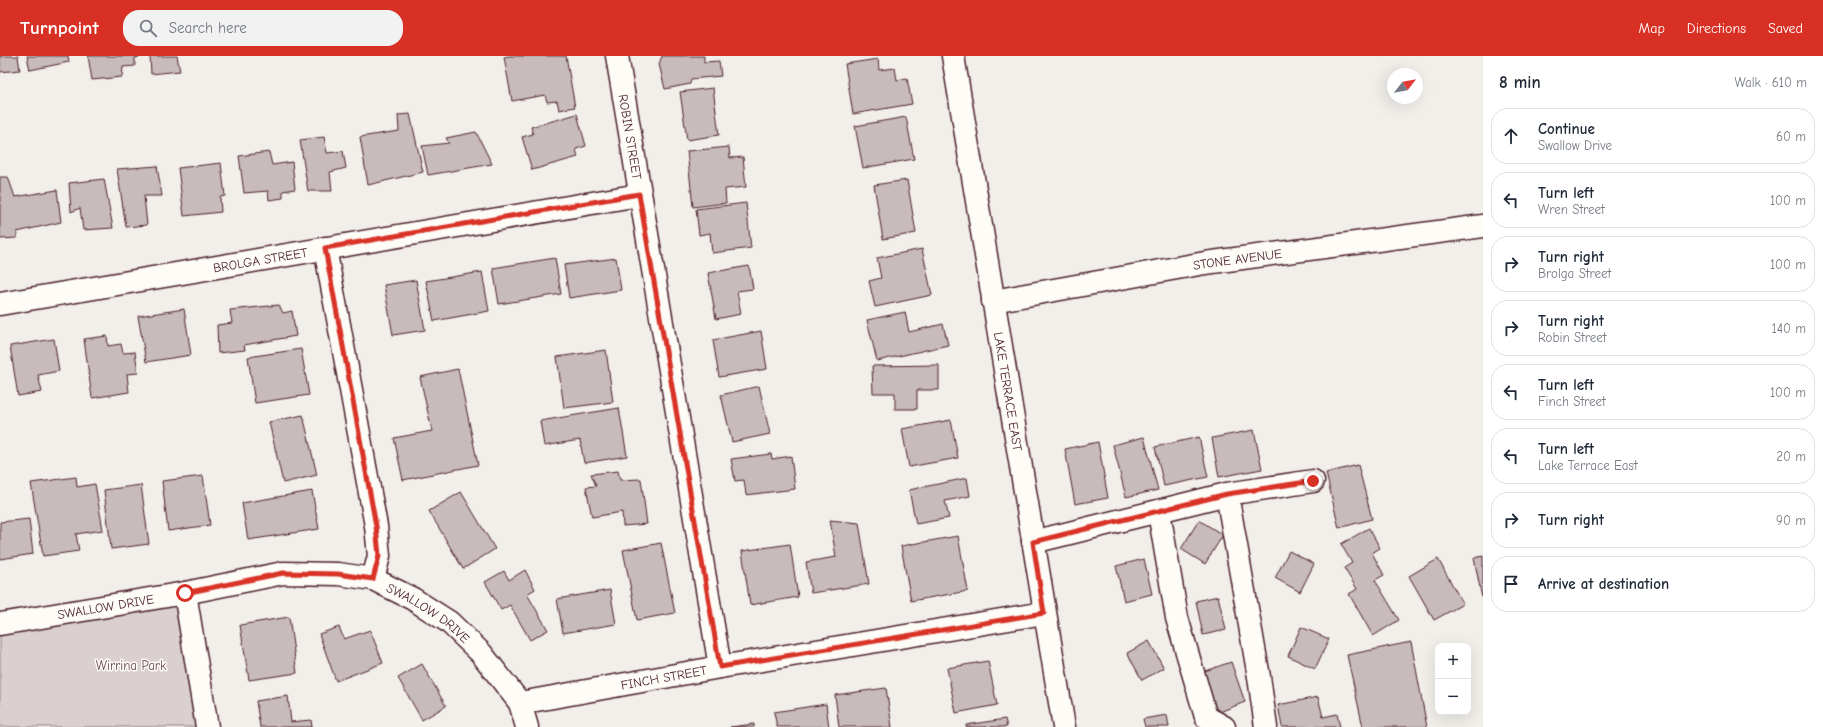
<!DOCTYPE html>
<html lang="en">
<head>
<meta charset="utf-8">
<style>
	:root { --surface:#fff; --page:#f2f2f3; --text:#1f2937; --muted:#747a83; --line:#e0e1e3; --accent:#d93025 }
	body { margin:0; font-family:"Comic Neue",sans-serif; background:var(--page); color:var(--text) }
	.controls { position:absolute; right:12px; bottom:12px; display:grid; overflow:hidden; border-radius:8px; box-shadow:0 4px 16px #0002 }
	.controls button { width:36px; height:36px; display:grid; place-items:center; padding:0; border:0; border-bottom:1px solid var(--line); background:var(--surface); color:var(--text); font:20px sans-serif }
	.compass { position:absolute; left:1387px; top:12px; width:36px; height:36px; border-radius:50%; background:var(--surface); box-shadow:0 4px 16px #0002; rotate:59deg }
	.stop { position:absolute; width:12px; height:12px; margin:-9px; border:3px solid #d93025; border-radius:50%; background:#fff }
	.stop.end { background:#d93025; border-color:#fff; box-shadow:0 1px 4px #0008 }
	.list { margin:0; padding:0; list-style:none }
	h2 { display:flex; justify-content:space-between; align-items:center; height:52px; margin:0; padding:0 16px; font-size:17px }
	h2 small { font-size:13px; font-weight:400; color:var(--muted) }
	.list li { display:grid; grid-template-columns:26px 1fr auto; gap:12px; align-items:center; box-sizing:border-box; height:56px; margin:0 8px 8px; padding:0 8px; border:1px solid var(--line); border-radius:16px }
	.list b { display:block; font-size:15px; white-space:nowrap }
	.list p { margin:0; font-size:13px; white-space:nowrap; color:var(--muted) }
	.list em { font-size:13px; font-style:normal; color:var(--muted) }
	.icon { flex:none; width:22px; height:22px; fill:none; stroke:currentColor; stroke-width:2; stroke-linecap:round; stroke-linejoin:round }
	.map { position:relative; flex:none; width:1483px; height:671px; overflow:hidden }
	header { display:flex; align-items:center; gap:24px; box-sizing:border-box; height:56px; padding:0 20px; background:var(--accent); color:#fff }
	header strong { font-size:19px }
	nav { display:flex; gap:22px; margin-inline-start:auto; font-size:14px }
	.search { width:280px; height:36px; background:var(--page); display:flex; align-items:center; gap:10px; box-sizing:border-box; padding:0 14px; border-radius:16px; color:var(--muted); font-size:15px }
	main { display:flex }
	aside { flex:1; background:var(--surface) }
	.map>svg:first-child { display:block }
</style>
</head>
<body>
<header>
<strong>Turnpoint</strong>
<div class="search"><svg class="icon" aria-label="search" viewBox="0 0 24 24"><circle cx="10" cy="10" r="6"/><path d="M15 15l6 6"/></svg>Search here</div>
<nav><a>Map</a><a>Directions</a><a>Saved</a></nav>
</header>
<main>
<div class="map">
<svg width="1483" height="671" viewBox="0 0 1483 671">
	<rect width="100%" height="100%" fill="#f2efeb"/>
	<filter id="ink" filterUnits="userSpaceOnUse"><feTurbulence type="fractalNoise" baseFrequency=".025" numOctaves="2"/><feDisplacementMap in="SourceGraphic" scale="8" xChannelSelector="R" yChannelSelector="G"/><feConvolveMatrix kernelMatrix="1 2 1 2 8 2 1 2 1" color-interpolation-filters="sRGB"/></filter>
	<g filter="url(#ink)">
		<path fill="#d9d0cf" stroke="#92787d" d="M185 537 207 671H0V568Z"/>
		<path fill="#c8bbbb" stroke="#4a1f2b" d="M0 0H18L20 14 0 16Z
			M27 0H68L69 6 30 14Z
			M88 0H143L135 2V10L123 11 122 21 92 24Z
			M150 0H177L180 15 151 18Z
			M509 0H566L575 51 559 54 557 45 547 46 545 39 512 45 504 1Z
			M662 0H704V6L719 5 721 20 691 23 690 28 665 33 659 8Z
			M878 3 879 14 895 12 897 24 907 22 912 48 853 58 845 8Z
			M713 32 719 79 687 84 680 36Z
			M410 58 423 116 368 129 360 81 399 75 398 59Z
			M577 58 586 90 576 93 578 101 532 114 522 81 533 78 531 71Z
			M906 61 914 103 863 112 855 70Z
			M476 76 492 108 428 119 422 90 449 87 446 82Z
			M324 81 327 97 343 95 346 112 330 116 332 135H308L300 84Z
			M729 91 730 102 743 101 746 131 725 133 726 147 693 151 687 95Z
			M269 96 272 109 292 106 295 133 283 135V142L269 144 268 135 244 137 239 100Z
			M221 107 225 140 220 141 221 156 184 160 178 112Z
			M157 110 162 140H144L147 169 126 171 117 113Z
			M0 121H8L15 141 57 134 61 166 17 176V182L0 183Z
			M104 123 113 172 83 174 80 152 71 156 69 127Z
			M907 124 916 177 883 183 874 129Z
			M746 147 751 192 712 197 710 177 699 179 696 153Z
			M922 193 932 239 875 251 869 225 881 222 877 202Z
			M555 202 561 238 499 248 493 212Z
			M616 202 621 234 569 242 564 209Z
			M749 210 753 233 737 235 741 258 716 263 708 217Z
			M482 216 489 255 434 265 426 225Z
			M416 224 425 274 393 279 384 229Z
			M279 249 283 257 292 255 296 280 244 289 245 294 218 297 217 269 232 267 230 254Z
			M184 253 191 299 146 306 138 260Z
			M905 256 909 276 943 268 948 289 877 305 867 264Z
			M761 275 767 313 719 321 713 284Z
			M107 280 108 290 121 288 123 297 135 296 138 317 127 318 129 336 92 342 84 283Z
			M54 283 59 315 38 319 42 336 18 340 10 290Z
			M301 293 309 339 255 347 248 301Z
			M606 294 613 346 564 352 557 301Z
			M939 309V334H917V353H895V337H873L872 310Z
			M458 313 478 409 403 424 394 382 432 375 420 321Z
			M759 330 770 378 732 386 721 339Z
			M619 352 627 400 584 407 580 384 544 390 540 365Z
			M303 359 317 419 283 427 269 366Z
			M951 364 958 402 909 411 902 373Z
			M1254 374 1262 413 1219 421 1212 382Z
			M1144 381 1158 434 1126 441 1113 389Z
			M1199 381 1208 421 1164 430 1155 391Z
			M1098 386 1108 442 1075 448 1065 393Z
			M771 398 772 403 791 400 795 433 746 439 744 424 735 425 731 403Z
			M1358 409 1372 463 1339 472 1326 417Z
			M618 415 620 424 641 423 647 468 623 470 622 456 592 461 586 431 596 430 591 418Z
			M203 420 210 469 168 475 162 425Z
			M76 421 77 431 95 428 103 474 76 478 79 495 43 500 31 427Z
			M967 422 970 440 945 445 949 462 916 468 909 434Z
			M141 429 149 488 111 493 104 434Z
			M312 435 319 473 248 484 242 447Z
			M461 436 495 493 463 513 429 455Z
			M29 463 33 498 0 503V466Z
			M830 464 859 467 869 528 811 537 806 506 836 501Z
			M1199 464 1223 479 1205 508 1181 493Z
			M1369 472 1380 492 1372 497 1384 519 1375 524 1399 564 1373 580 1349 538 1357 533 1344 512 1352 507 1341 488Z
			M958 480 968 535 911 545 901 490Z
			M661 487 675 557 637 564 623 494Z
			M790 488 798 541 750 549 742 495Z
			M1289 495 1314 508 1300 536 1275 522Z
			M1483 500V547L1474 502Z
			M1144 503 1152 538 1124 545 1116 510Z
			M1438 503 1463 548 1434 564 1409 520Z
			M525 514 535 533 527 538 548 574 530 584 510 549 501 554 485 526 504 515 509 524Z
			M610 534 616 568 563 577 557 543Z
			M1218 540 1226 574 1203 579 1196 545Z
			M289 561 297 617 249 624 240 569Z
			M339 571 344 583 370 574 383 607 336 625 319 578Z
			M1301 571 1329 583 1315 613 1288 600Z
			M1149 585 1164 612 1142 624 1127 597Z
			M1411 586 1427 671H1363L1347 599Z
			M988 605 997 649 956 657 947 612Z
			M1231 606 1245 646 1217 657 1202 616Z
			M422 608 446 650 422 664 398 622Z
			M886 632 892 671H839L835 639Z
			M288 640 291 666 311 664 312 671H260L256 645Z
			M1318 641 1323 661 1337 658 1340 671H1282L1278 649Z
			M826 648 829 671H777L774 656Z
			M1167 659 1169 671H1145L1143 663Z
			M1005 663 1007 671H966V669Z
			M754 668V671H730Z"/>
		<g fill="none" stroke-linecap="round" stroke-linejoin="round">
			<defs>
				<g id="minor">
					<path id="s1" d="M617 0 720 611"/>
					<path id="s2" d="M953 0 1064 671"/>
					<path d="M325 192 376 470 379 500 373 523"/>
					<path id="s3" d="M993 245 1205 207 1483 170"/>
					<path id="s4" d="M0 248 639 139"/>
					<path d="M1159 456 1177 562 1206 661 1224 671"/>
					<path d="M1033 486 1227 438"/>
					<path d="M185 537 207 671"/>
					<path id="s5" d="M0 568 185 537 283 517 338 518 373 523 413 543 449 566 481 597 520 647 527 671"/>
					<path id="s6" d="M520 647 720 611 1044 557"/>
					<path d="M1266 671 1259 621 1227 438 1313 425"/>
				</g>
			</defs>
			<use href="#minor" stroke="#4a1f2b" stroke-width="25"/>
			<use href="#minor" stroke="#fdfcf7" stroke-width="22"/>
		</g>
	</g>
	<g fill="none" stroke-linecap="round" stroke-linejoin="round" filter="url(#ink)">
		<path stroke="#d93025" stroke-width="5" d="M185 537 283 517 338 518 373 523 379 500 376 470 325 192 639 138 720 611 1044 557 1033 486 1227 438 1313 425"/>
	</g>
	<g text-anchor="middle" stroke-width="3" stroke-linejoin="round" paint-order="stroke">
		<g font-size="13" fill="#4a1f2b" stroke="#fdfcf7">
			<text dy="5" stroke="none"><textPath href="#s1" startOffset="82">ROBIN STREET</textPath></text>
			<text dy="5" stroke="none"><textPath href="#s4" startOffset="264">BROLGA STREET</textPath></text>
			<text dy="5" stroke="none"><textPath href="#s3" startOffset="248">STONE AVENUE</textPath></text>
			<text dy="5" stroke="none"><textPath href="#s2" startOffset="340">LAKE TERRACE EAST</textPath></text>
			<text dy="5" stroke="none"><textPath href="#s5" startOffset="107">SWALLOW DRIVE</textPath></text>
			<text dy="5" stroke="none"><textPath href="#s5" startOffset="443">SWALLOW DRIVE</textPath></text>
			<text dy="5" stroke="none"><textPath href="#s6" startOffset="146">FINCH STREET</textPath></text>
		</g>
		<g font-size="13" fill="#6e4b54" stroke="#fdfcf7">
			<text x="131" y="614">Wirrina Park</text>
		</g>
	</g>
</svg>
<div class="controls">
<button>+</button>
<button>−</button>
</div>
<svg class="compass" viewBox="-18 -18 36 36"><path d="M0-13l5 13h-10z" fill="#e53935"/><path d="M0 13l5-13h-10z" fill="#747a83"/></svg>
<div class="stop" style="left:185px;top:537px"></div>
<div class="stop end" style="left:1313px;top:425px"></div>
</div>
<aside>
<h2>8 min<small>Walk · 610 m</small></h2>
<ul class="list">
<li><svg class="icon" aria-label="ahead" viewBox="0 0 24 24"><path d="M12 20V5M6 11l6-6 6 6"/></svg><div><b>Continue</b><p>Swallow Drive</p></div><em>60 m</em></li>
<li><svg class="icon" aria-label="left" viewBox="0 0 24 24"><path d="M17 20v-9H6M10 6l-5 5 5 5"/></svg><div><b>Turn left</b><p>Wren Street</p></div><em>100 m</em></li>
<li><svg class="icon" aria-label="right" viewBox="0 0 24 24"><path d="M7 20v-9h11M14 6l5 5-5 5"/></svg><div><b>Turn right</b><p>Brolga Street</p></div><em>100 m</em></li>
<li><svg class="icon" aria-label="right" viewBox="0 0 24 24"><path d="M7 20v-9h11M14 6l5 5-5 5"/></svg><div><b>Turn right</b><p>Robin Street</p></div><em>140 m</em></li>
<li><svg class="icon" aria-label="left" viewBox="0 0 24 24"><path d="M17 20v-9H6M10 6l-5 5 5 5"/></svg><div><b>Turn left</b><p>Finch Street</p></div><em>100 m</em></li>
<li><svg class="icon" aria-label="left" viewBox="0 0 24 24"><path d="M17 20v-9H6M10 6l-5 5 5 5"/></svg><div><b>Turn left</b><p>Lake Terrace East</p></div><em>20 m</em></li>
<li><svg class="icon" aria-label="right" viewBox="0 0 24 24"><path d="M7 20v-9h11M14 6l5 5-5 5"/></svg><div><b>Turn right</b></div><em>90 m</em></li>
<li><svg class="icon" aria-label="arrive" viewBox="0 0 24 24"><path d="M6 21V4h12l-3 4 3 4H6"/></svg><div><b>Arrive at destination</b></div></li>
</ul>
</aside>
</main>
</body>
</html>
